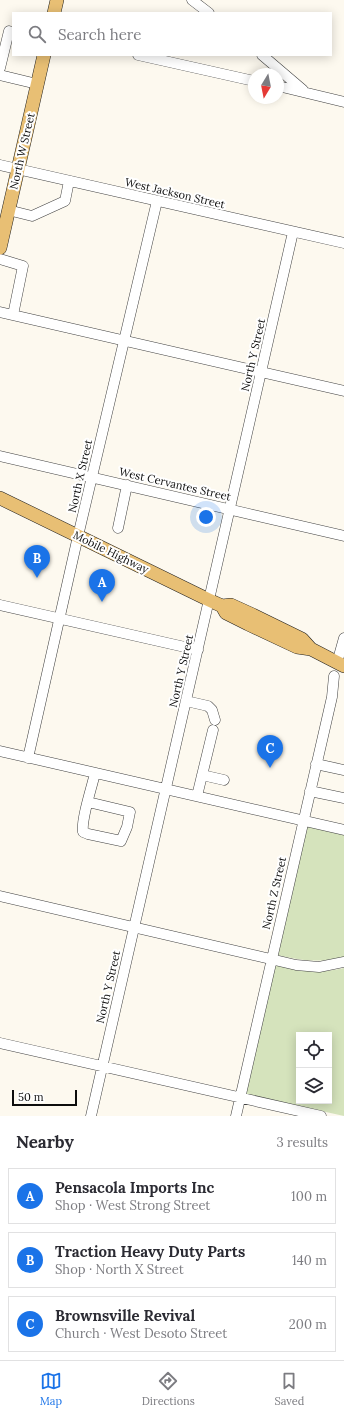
<!DOCTYPE html>
<html lang="en">
<head>
<meta charset="utf-8">
<style>
	:root { --surface:#fff; --page:#f2f2f3; --text:#2b2b33; --muted:#7c7c81; --line:#e1e1e2; --accent:#1a73e8 }
	body { margin:0; font-family:Lora,serif; background:var(--page); color:var(--text) }
	.controls { position:absolute; right:12px; bottom:12px; display:grid; overflow:hidden; border-radius:0px; box-shadow:0 2px 10px #0003 }
	.controls button { width:36px; height:36px; display:grid; place-items:center; padding:0; border:0; border-bottom:1px solid var(--line); background:var(--surface); color:var(--text); font:20px sans-serif }
	.compass { position:absolute; left:248px; top:68px; width:36px; height:36px; border-radius:50%; background:var(--surface); box-shadow:0 2px 10px #0003; rotate:190deg }
	.scale { position:absolute; left:12px; bottom:10px; width:65px; box-sizing:border-box; padding-left:4px; border:2px solid #0d0d0d; border-top:0; font-size:11px; line-height:14px; white-space:nowrap; color:#0d0d0d; -webkit-text-stroke:3px #fff; paint-order:stroke }
	.you { position:absolute; left:206px; top:517px; width:14px; height:14px; margin:-10px; border:3px solid #fff; border-radius:50%; background:#1a73e8; box-shadow:0 0 0 6px #1a73e833 }
	.badge { display:grid; place-items:center; width:26px; height:26px; border-radius:50%; background:var(--accent); color:#fff; font-size:13px; font-weight:700 }
	.pin { position:absolute; translate:-50% -33px; filter:drop-shadow(0 1px 2px #0008) }
	.pin::after { content:''; position:absolute; top:21px; width:14px; height:12px; background:inherit; clip-path:polygon(0 0,100% 0,50% 100%) }
	.list { margin:0; padding:0; list-style:none }
	h2 { display:flex; justify-content:space-between; align-items:center; height:52px; margin:0; padding:0 16px; font-size:17px }
	h2 small { font-size:13px; font-weight:400; color:var(--muted) }
	.list li { display:grid; grid-template-columns:26px 1fr auto; gap:12px; align-items:center; box-sizing:border-box; height:56px; margin:0 8px 8px; padding:0 8px; border:1px solid var(--line); border-radius:0px }
	.list b { display:block; font-size:15px; white-space:nowrap }
	.list p { margin:0; font-size:13px; white-space:nowrap; color:var(--muted) }
	.list em { font-size:13px; font-style:normal; color:var(--muted) }
	.icon { flex:none; width:22px; height:22px; fill:none; stroke:currentColor; stroke-width:2; stroke-linecap:round; stroke-linejoin:round }
	.map { position:relative; flex:none; width:344px; height:1116px; overflow:hidden }
	.search { position:absolute; background:var(--surface); box-shadow:0 2px 10px #0003; left:12px; right:12px; top:12px; height:44px; display:flex; align-items:center; gap:10px; box-sizing:border-box; padding:0 14px; border-radius:0px; color:var(--muted); font-size:15px }
	.sheet { height:244px; background:var(--surface) }
	nav { display:flex; justify-content:space-around; align-items:center; box-sizing:border-box; height:56px; border-top:1px solid var(--line); background:var(--surface); font-size:11px; color:var(--muted) }
	nav a { display:grid; justify-items:center; gap:2px }
	nav .on { color:var(--accent) }
	.map>svg:first-child { display:block }
</style>
</head>
<body>
<div class="map">
<svg width="344" height="1116" viewBox="0 0 344 1116">
	<rect width="100%" height="100%" fill="#fdf9ef"/>
	<path fill="#d5e3bc" fill-rule="evenodd" d="M306 826 344 835V957C318 963 303 961 277 955Z
		M275 965C302 971 317 974 344 968V1116L245 1094ZM299 1035H329V1101H299Z"/>
	<g fill="none" stroke-linecap="round" stroke-linejoin="round">
		<defs>
			<path id="minor" d="M192 0 209 13
				M138 55 254 81
				M262 55 303 90
				M0 68 9 31
				M0 75 37 84
				M278 86 344 102
				M0 165 344 243
				M8 210 32 216 65 201 69 181
				M0 259 23 266 13 315
				M0 312 344 391
				M0 456 344 536
				M118 528 127 485
				M0 605 198 650
				M337 663 344 638
				M186 701 208 706 212 710 215 720
				M0 751 344 830
				M28 758 78 536 157 201
				M316 764 344 770
				M202 775 224 780
				M310 791 344 798
				M197 796 213 730
				M88 802 130 812 127 827 121 841 88 834 83 832C81 819 92 787 95 773
				M0 896 296 965 319 967 344 962
				M0 1043 321 1116
				M91 1116 293 232
				M236 1116 332 697 334 676"/>
			<path id="major" d="M54 13 57 0
				M0 248 44 55
				M0 498 209 600 222 606 231 605 253 615 302 639 311 649
				M222 606 226 613 248 624 297 647 311 649 344 666"/>
		</defs>
		<use href="#minor" stroke="#404040" stroke-width="11"/>
		<use href="#major" stroke="#1e1e1e" stroke-width="14"/>
		<use href="#minor" stroke="#fff" stroke-width="10"/>
		<use href="#major" stroke="#e8bf74" stroke-width="13"/>
	</g>
	<g text-anchor="middle" stroke-width="4" stroke-linejoin="round" paint-order="stroke">
		<g font-size="11" fill="#0d0d0d" stroke="#fff">
			<text transform="translate(22 151) rotate(-77)" y="4">North W Street</text>
			<text transform="translate(175 193) rotate(13)" y="4">West Jackson Street</text>
			<text transform="translate(253 355) rotate(-77)" y="4">North Y Street</text>
			<text transform="translate(80 476) rotate(-77)" y="4">North X Street</text>
			<text transform="translate(175 484) rotate(13)" y="4">West Cervantes Street</text>
			<text transform="translate(111 552) rotate(26)" y="4">Mobile Highway</text>
			<text transform="translate(181 671) rotate(-77)" y="4">North Y Street</text>
			<text transform="translate(274 893) rotate(-77)" y="4">North Z Street</text>
			<text transform="translate(108 987) rotate(-77)" y="4">North Y Street</text>
		</g>
	</g>
</svg>
<div class="controls">
<button><svg class="icon" aria-label="locate" viewBox="0 0 24 24"><circle cx="12" cy="12" r="6"/><path d="M12 2v4M12 18v4M2 12h4M18 12h4"/></svg></button>
<button><svg class="icon" aria-label="layers" viewBox="0 0 24 24"><path d="M12 4l9 5-9 5-9-5zM3 14l9 5 9-5"/></svg></button>
</div>
<svg class="compass" viewBox="-18 -18 36 36"><path d="M0-13l5 13h-10z" fill="#e53935"/><path d="M0 13l5-13h-10z" fill="#7c7c81"/></svg>
<div class="scale">50 m</div>
<div class="you"></div>
<div class="pin badge" style="left:102px;top:602px">A</div>
<div class="pin badge" style="left:37px;top:578px">B</div>
<div class="pin badge" style="left:270px;top:768px">C</div>
<div class="search"><svg class="icon" aria-label="search" viewBox="0 0 24 24"><circle cx="10" cy="10" r="6"/><path d="M15 15l6 6"/></svg>Search here</div>
</div>
<section class="sheet">
<h2>Nearby<small>3 results</small></h2>
<ul class="list">
<li><span class="badge">A</span><div><b>Pensacola Imports Inc</b><p>Shop · West Strong Street</p></div><em>100 m</em></li>
<li><span class="badge">B</span><div><b>Traction Heavy Duty Parts</b><p>Shop · North X Street</p></div><em>140 m</em></li>
<li><span class="badge">C</span><div><b>Brownsville Revival</b><p>Church · West Desoto Street</p></div><em>200 m</em></li>
</ul>
</section>
<nav>
<a class="on"><svg class="icon" aria-label="map" viewBox="0 0 24 24"><path d="M3 6l6-2 6 2 6-2v14l-6 2-6-2-6 2zM9 4v14M15 6v14"/></svg>Map</a>
<a><svg class="icon" aria-label="directions" viewBox="0 0 24 24"><path d="M12 3l9 9-9 9-9-9zM9 14v-3h6M13 9l2 2-2 2"/></svg>Directions</a>
<a><svg class="icon" aria-label="saved" viewBox="0 0 24 24"><path d="M7 4h10v16l-5-4-5 4z"/></svg>Saved</a>
</nav>
</body>
</html>
